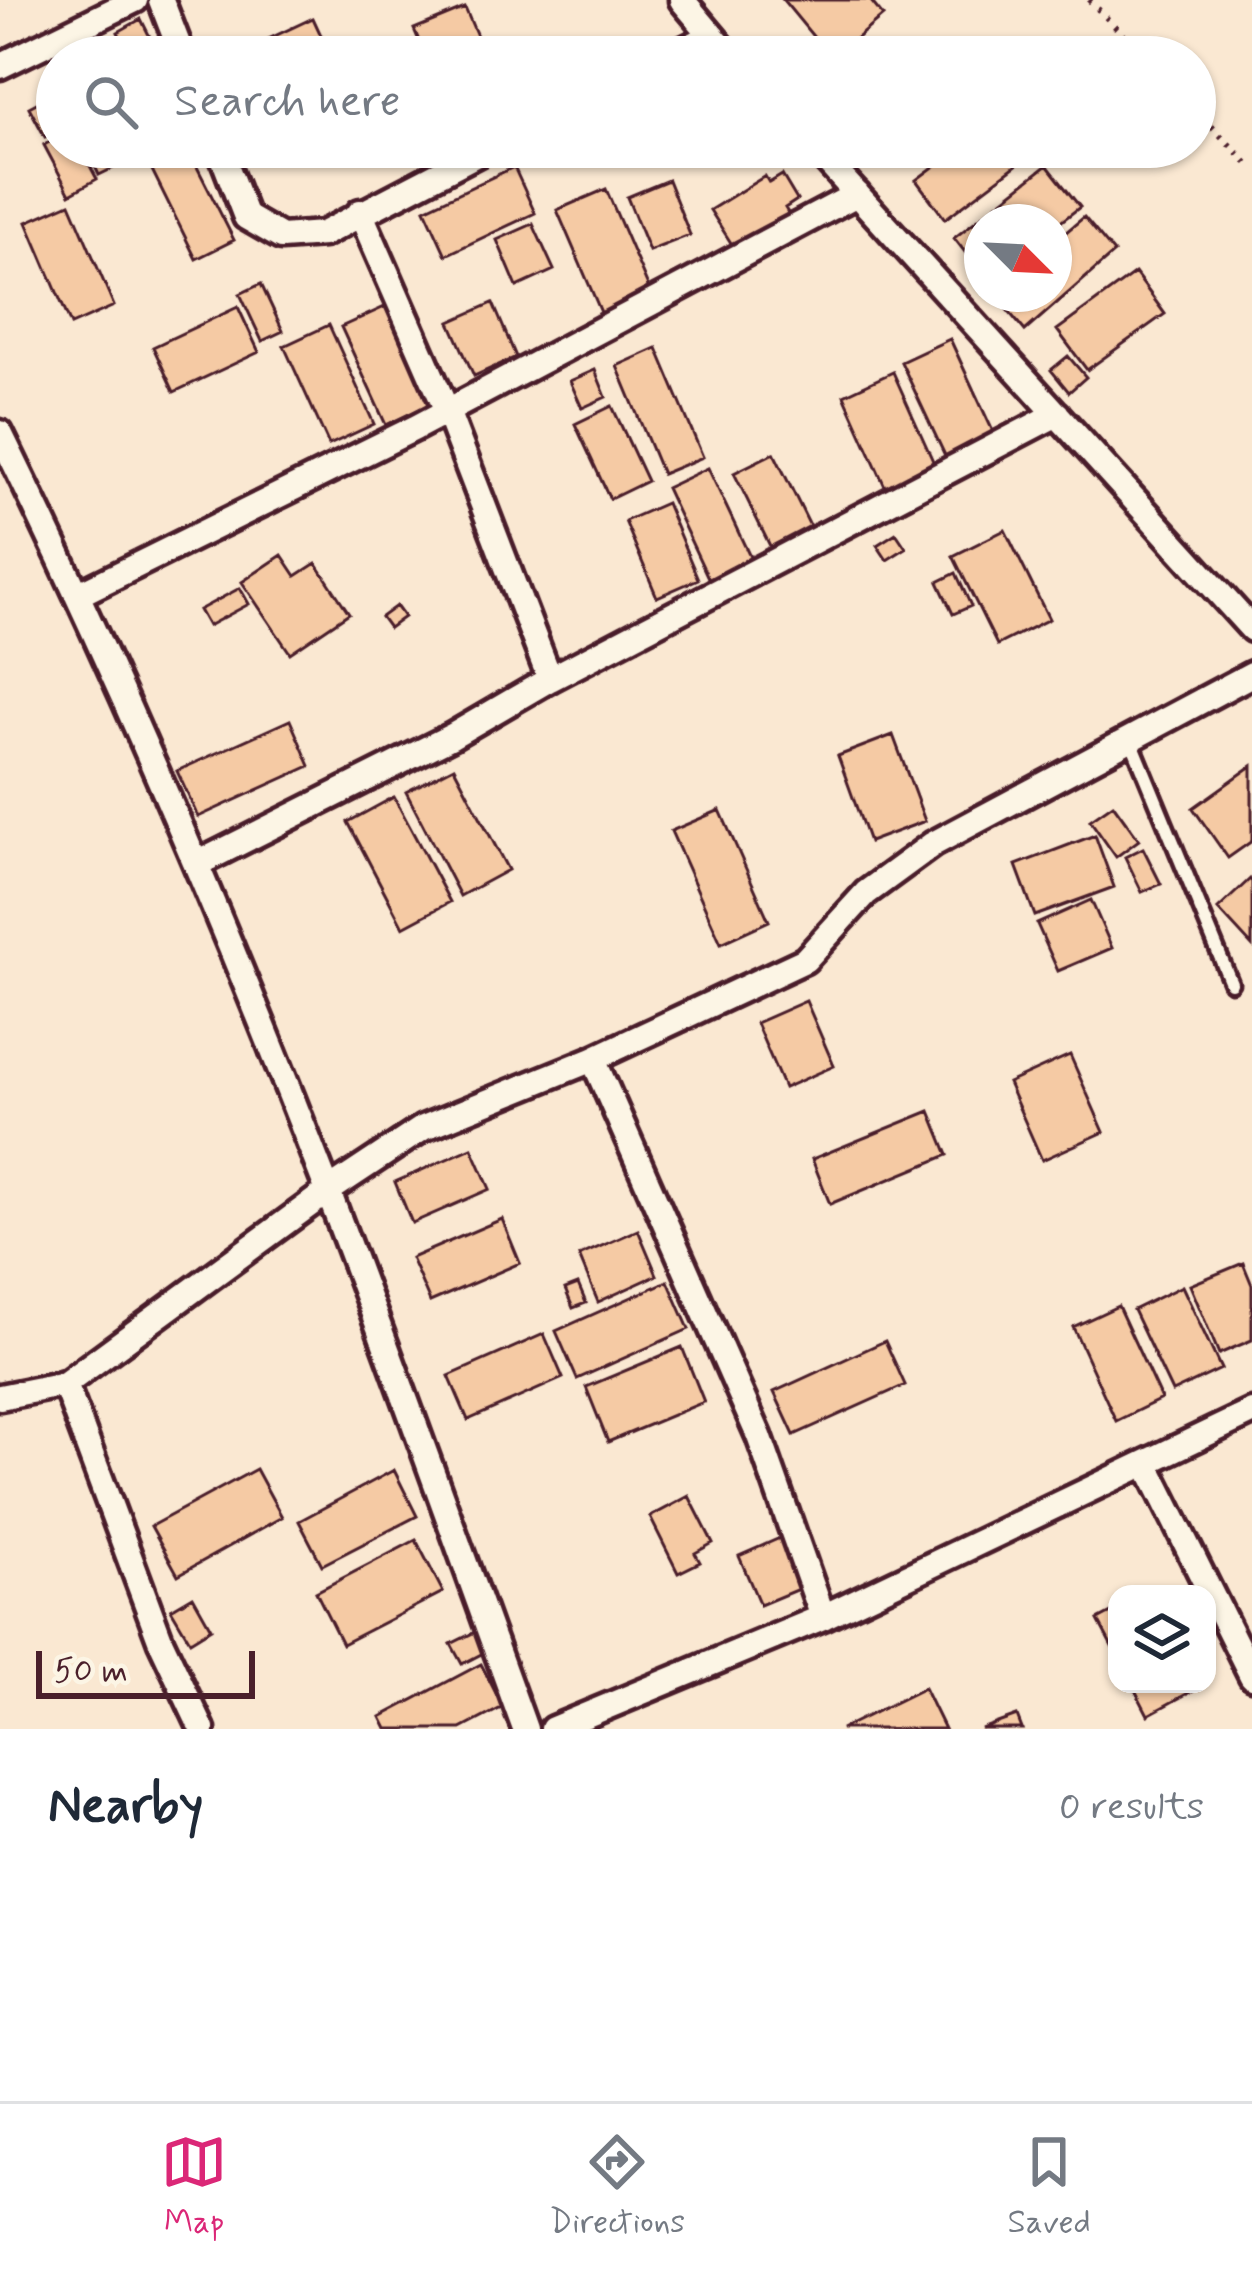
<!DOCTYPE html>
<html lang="en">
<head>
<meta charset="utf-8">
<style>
	:root { --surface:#fff; --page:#f6f6f7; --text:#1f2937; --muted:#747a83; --line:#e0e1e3; --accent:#db2777 }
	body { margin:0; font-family:Mynerve,sans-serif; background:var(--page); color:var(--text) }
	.controls { position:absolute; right:36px; bottom:36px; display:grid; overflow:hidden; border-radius:24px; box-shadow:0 3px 9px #0004 }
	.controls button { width:108px; height:108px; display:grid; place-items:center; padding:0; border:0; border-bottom:3px solid var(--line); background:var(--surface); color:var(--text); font:60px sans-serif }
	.compass { position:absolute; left:964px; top:204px; width:108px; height:108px; border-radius:50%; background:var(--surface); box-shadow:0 3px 9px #0004; rotate:114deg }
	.scale { position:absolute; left:36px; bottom:30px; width:219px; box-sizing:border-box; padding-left:12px; border:6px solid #4a1f2b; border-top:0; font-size:33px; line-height:42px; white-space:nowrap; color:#4a1f2b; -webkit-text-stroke:9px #fcf5e5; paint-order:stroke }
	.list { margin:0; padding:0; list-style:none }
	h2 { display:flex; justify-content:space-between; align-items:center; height:156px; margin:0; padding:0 48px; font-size:51px }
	h2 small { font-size:39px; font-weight:400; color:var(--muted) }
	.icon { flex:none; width:66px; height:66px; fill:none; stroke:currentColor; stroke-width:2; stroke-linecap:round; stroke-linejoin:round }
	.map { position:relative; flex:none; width:1252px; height:1729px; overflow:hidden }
	.search { position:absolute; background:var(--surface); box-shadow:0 3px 9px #0004; left:36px; right:36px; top:36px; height:132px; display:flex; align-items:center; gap:30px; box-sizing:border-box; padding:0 42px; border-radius:66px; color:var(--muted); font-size:45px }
	.sheet { height:372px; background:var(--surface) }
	nav { display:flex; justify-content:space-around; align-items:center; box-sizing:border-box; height:168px; border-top:3px solid var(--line); background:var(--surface); font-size:33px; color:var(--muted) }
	nav a { display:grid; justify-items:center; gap:6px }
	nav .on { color:var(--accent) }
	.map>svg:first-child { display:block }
</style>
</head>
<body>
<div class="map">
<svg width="1252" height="1729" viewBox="0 0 1252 1729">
	<rect width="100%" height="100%" fill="#fae8d2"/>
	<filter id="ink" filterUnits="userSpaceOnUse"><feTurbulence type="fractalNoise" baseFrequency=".00833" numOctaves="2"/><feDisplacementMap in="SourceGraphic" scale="24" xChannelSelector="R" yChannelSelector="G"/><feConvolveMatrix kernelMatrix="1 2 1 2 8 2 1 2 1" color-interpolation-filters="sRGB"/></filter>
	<g filter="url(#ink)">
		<path fill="#f5caa4" stroke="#4a1f2b" stroke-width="3" d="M783 0H870L883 16 834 57H830Z
			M465 8 486 57H426L414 29Z
			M313 18 331 57H230Z
			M141 19 150 37 127 50 118 32Z
			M46 98 57 118V130L45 137 29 107Z
			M57 138V147H80L97 179 70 194 44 145Z
			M86 147H151L152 149 99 175Z
			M177 147H187L234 240 196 259 148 162Z
			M960 147H1032L1035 151 945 219 916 180Z
			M1047 165 1080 207 1054 227V222H982V274L954 238Z
			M514 167 535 213 446 255 425 209Z
			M782 175 797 200 785 208 794 223 740 257 710 210 765 176 769 183Z
			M668 180 690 235 649 251 627 197Z
			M606 189 652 296 603 317 557 210Z
			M70 203 114 306 71 325 27 222Z
			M1084 217 1114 253 1025 331 994 294H1054V242Z
			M533 224 554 270 517 287 497 240Z
			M1135 273 1165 314 1087 370 1057 330Z
			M261 284 283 331 262 341 240 294Z
			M493 303 516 357 474 376 450 322Z
			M387 306 432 403 386 425 341 327Z
			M238 307 259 352 174 392 153 347Z
			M329 325 374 424 329 445 284 346Z
			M950 339 997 440 948 462 901 362Z
			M657 348 703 457 662 474 617 366Z
			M1068 356 1086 377 1069 392 1051 370Z
			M595 370 606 397 582 408 570 381Z
			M893 372 937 470 888 493 844 395Z
			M612 406 647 481 610 499 575 424Z
			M774 453 812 530 772 550 734 473Z
			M708 468 752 561 710 582 666 488Z
			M666 503 698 579 657 597 625 521Z
			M1005 530 1049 619 997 645 953 556Z
			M896 533 906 548 887 560 877 545Z
			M282 555 296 576 316 563 349 613 290 653 242 582Z
			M956 573 971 606 953 614 938 582Z
			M240 588 249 604 208 626 199 610Z
			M396 606 404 617 389 628 381 617Z
			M290 720 310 766 198 817 177 771Z
			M893 735 925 821 869 842 838 756Z
			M1252 766V841L1228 858 1193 808Z
			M454 767 508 870 460 896 406 792Z
			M394 797 450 902 403 927 348 822Z
			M1113 804 1139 840 1116 857 1090 820Z
			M720 810 769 921 721 943 671 831Z
			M1095 835 1114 887 1035 916 1016 865Z
			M1143 848 1161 884 1142 892 1125 857Z
			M1250 879 1252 882V946L1218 909Z
			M1091 900 1112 948 1058 971 1037 924Z
			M806 1001 834 1066 784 1088 756 1023Z
			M1070 1055 1104 1132 1042 1160 1008 1083Z
			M930 1111 948 1155 830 1204 812 1159Z
			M472 1148 490 1189 412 1223 395 1182Z
			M502 1219 520 1263 430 1302 411 1258Z
			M638 1230 657 1275 598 1302 579 1256Z
			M1243 1263 1252 1285V1340L1219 1354 1190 1285Z
			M668 1281 689 1329 577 1379 556 1331Z
			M578 1284 586 1303 573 1308 565 1289Z
			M1182 1286 1221 1369 1172 1392 1133 1310Z
			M1118 1306 1161 1399 1116 1421 1073 1327Z
			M544 1334 563 1378 468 1420 449 1376Z
			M885 1341 905 1385 794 1435 774 1392Z
			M682 1347 704 1402 608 1442 586 1387Z
			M256 1469 282 1517 178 1575 151 1526Z
			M394 1470 417 1516 322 1565 299 1521Z
			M689 1496 713 1543 695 1553 700 1562 678 1573 650 1517Z
			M780 1538 801 1588 760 1605 739 1556Z
			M416 1540 443 1592 342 1644 316 1592Z
			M193 1596 211 1628 190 1641 171 1609Z
			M1117 1610V1656L1098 1620Z
			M477 1631 487 1651 462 1664 451 1644Z
			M481 1664 503 1707 461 1729H387L381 1717Z
			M1132 1684H1205L1148 1715Z
			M924 1688 944 1729H841Z
			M1017 1716 1022 1729H981Z"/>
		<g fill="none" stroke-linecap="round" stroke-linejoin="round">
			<defs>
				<path id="lane" d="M1131 740 1231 983"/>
				<path id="street" d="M161 0 183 57
					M682 0 730 57
					M669 57 711 36
					M0 66 135 0
					M219 147 246 217 281 237 323 234 490 147
					M814 147 1252 629
					M360 212 447 411 550 679
					M0 433C121 680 229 934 328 1191 396 1370 460 1550 525 1729
					M79 594 415 428 857 194
					M197 864 452 736 550 679 1057 414
					M593 1059 805 960 866 893 933 844 1252 674
					M65 1384 161 1642 202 1729
					M0 1397 65 1384 328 1191 423 1128 593 1059 759 1436 823 1617
					M1146 1463 1252 1676
					M553 1729 823 1617 1252 1412"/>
			</defs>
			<use href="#lane" stroke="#4a1f2b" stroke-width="21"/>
			<use href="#street" stroke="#4a1f2b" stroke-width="33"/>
			<path stroke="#4a1f2b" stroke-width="6" stroke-dasharray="3 9" stroke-linecap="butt" d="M1089 0 1145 57
				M1195 109 1252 168"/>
			<use href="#lane" stroke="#fcf5e5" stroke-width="12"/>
			<use href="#street" stroke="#fcf5e5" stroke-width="24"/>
		</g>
	</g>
</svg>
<div class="controls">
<button><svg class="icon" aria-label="layers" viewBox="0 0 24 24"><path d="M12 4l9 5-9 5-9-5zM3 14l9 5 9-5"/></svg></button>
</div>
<svg class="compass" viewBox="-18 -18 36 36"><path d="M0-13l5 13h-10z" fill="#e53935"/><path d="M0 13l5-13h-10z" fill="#747a83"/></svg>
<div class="scale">50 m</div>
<div class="search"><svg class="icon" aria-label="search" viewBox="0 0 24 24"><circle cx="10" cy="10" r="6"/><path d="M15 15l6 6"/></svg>Search here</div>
</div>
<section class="sheet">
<h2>Nearby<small>0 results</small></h2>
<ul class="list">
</ul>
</section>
<nav>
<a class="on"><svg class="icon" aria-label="map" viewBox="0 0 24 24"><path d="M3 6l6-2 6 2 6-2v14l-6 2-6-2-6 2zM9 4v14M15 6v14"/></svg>Map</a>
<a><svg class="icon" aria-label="directions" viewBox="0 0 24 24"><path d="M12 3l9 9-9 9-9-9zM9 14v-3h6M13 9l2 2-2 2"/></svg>Directions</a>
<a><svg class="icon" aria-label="saved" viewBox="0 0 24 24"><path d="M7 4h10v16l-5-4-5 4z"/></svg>Saved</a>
</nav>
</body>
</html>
